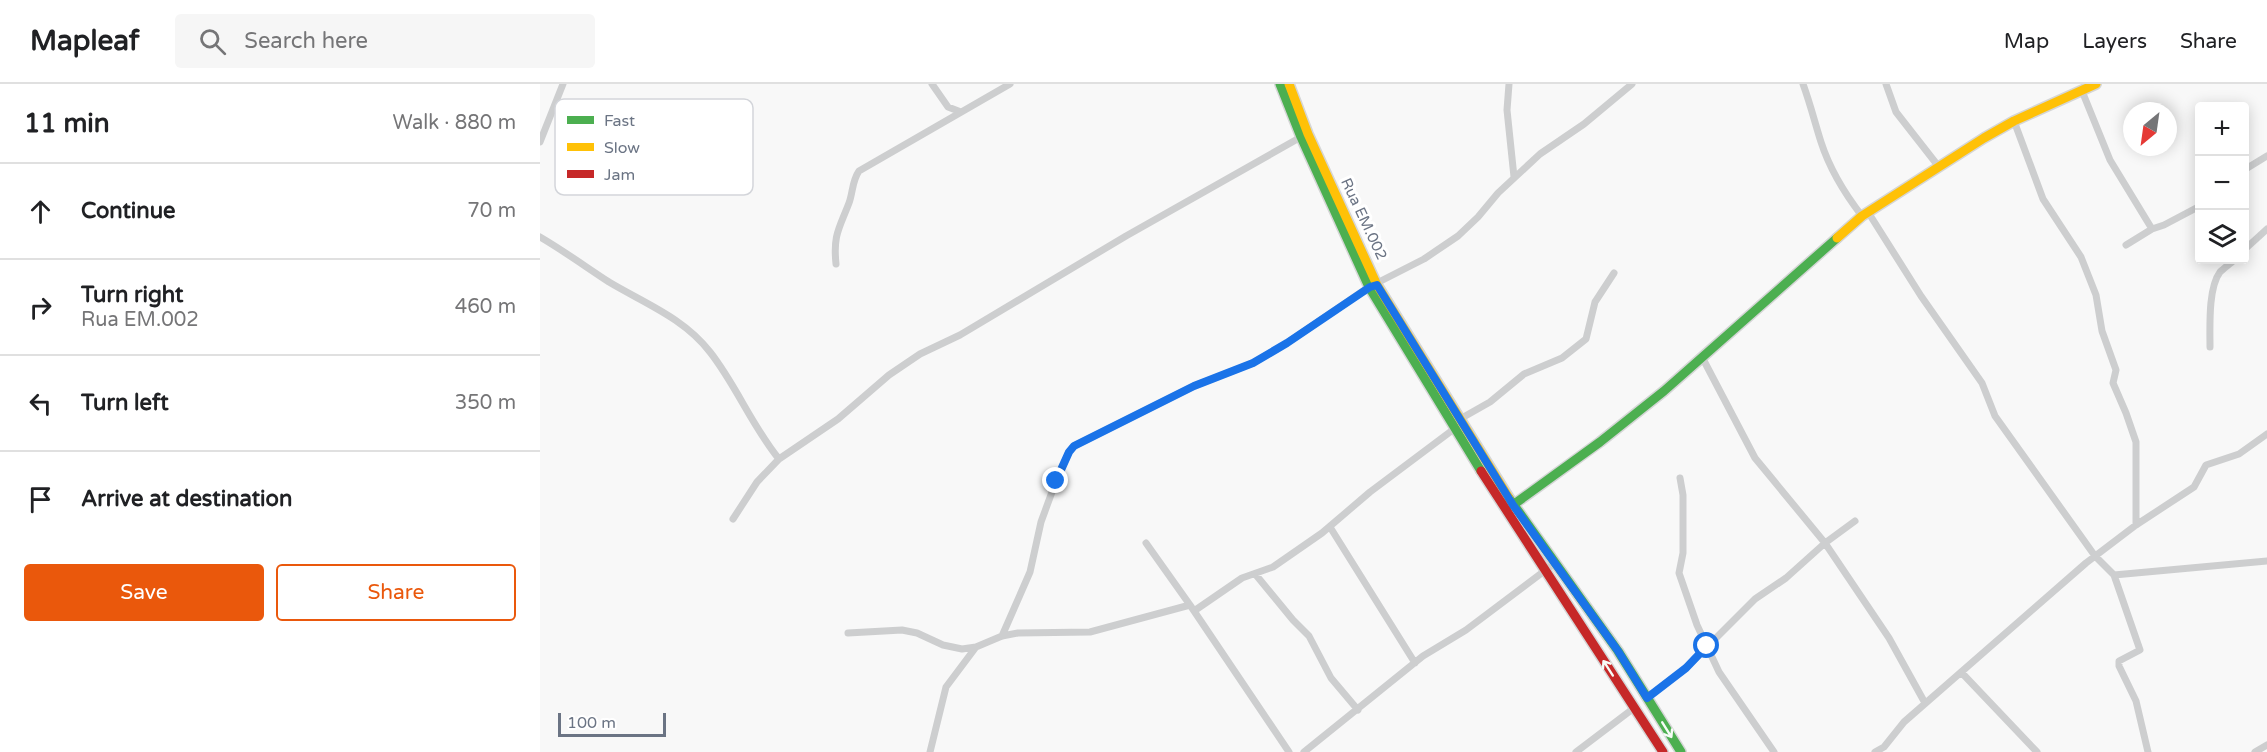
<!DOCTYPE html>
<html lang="en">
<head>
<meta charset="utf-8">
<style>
	:root { --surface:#fff; --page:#f6f6f6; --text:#202124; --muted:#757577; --line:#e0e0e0; --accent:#ea580c }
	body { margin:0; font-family:"Varela Round",sans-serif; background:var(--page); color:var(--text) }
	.controls { position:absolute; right:18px; top:18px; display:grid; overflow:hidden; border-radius:6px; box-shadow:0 3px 15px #0003 }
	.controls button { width:54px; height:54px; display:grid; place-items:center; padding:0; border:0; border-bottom:2px solid var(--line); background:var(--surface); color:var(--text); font:30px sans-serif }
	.compass { position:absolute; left:1583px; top:18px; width:54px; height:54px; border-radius:50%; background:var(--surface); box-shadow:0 3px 15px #0003; rotate:209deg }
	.scale { position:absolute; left:18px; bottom:15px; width:108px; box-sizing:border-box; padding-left:6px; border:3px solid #6b7484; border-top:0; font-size:16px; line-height:21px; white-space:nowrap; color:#6b7484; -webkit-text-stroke:4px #fff; paint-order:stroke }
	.stop { position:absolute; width:18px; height:18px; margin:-14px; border:4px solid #1a73e8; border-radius:50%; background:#fff }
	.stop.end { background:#1a73e8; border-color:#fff; box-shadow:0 2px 6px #0008 }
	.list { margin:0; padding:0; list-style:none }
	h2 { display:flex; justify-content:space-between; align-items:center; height:78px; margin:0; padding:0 24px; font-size:26px }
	h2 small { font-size:20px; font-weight:400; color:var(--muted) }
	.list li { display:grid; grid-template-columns:39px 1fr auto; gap:18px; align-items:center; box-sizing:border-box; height:96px; padding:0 24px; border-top:2px solid var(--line) }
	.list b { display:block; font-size:22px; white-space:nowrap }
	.list p { margin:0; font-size:20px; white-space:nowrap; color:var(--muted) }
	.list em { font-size:20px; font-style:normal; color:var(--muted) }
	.actions { display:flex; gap:12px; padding:18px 24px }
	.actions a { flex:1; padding:14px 0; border:2px solid var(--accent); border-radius:6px; text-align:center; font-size:21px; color:var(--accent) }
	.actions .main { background:var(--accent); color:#fff }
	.icon { flex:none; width:33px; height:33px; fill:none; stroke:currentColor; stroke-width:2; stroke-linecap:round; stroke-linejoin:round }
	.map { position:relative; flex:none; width:1727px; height:668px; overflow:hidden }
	header { display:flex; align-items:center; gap:36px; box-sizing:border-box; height:84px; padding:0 30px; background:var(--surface); border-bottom:2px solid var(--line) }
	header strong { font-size:28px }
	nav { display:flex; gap:33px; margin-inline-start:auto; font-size:21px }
	.search { width:420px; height:54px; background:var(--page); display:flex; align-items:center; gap:15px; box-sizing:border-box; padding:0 21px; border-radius:6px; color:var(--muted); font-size:22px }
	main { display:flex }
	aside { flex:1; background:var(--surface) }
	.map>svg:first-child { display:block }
</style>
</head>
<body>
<header>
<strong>Mapleaf</strong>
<div class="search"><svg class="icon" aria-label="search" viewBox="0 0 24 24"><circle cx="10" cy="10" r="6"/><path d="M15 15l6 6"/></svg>Search here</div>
<nav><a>Map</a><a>Layers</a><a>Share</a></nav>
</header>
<main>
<aside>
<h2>11 min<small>Walk · 880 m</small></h2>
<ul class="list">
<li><svg class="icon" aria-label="ahead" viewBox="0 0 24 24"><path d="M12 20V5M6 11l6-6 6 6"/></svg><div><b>Continue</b></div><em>70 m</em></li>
<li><svg class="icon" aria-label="right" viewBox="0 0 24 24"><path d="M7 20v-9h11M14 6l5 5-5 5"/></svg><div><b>Turn right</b><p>Rua EM.002</p></div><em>460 m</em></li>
<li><svg class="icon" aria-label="left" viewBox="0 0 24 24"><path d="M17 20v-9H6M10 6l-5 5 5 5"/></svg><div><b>Turn left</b></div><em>350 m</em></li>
<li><svg class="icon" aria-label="arrive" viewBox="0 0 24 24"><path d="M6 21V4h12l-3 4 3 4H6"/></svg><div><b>Arrive at destination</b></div></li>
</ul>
<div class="actions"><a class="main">Save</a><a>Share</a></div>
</aside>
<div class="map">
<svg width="1727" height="668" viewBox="0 0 1727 668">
	<rect width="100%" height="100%" fill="#f8f8f8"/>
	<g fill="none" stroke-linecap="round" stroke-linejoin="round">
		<defs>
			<path id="fast" d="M740 0 761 53 829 203 941 387
				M969 414 1078 567 1141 668
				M973 421 1060 358 1124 307 1297 154"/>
			<path id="slow" d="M749 0 768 50 837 201 969 414
				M1297 154 1322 132 1444 54 1474 37 1556 0"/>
			<path id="jam" d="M941 387 1123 668"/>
		</defs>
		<use href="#fast" stroke="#d5d6d6" stroke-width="12"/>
		<use href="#slow" stroke="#d5d6d6" stroke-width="12"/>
		<use href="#jam" stroke="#d5d6d6" stroke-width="12"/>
		<path stroke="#cdcecf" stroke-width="7" d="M392 0 408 23 421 28
			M969 0 967 26 974 93
			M1263 0C1270 19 1275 39 1281 58 1290 86 1305 110 1322 132
			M1346 0 1356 28 1399 83
			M1542 7 1570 76 1612 145
			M1474 37 1503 115 1541 173 1556 211 1562 247 1576 286 1573 299 1586 329 1596 358V441
			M0 58 23 0
			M1704 86 1727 72
			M1328 128 1381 212 1442 299 1455 332 1555 472 1574 491 1600 566 1579 577V582L1596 617 1608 668
			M0 153C24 167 46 183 69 198 104 219 144 234 170 268 196 301 212 342 239 375L298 335 349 291 380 270 420 251 586 152 761 53
			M1586 161 1612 145 1624 141 1660 122
			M1704 166 1727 145
			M296 180C293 151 299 145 309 119 313 108 312 97 319 87L470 0
			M1670 263C1670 243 1668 204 1680 188 1684 184 1690 180 1694 176
			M1162 273 1215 374 1285 459 1349 554 1385 619
			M920 335 950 318 984 290 1022 274 1046 255 1055 218 1074 189
			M1140 394 1143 411V469L1139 489 1157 541 1179 588 1234 668
			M193 435 217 398 239 375
			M790 443 875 579
			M606 459 650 521 749 668
			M716 491 753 536 769 552 791 594 818 626
			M1574 491 1727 477
			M654 527 702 494 733 483 782 449 830 408 914 345
			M308 549 362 546 377 549 403 561 422 565 436 563 462 552 478 549 550 548 650 521
			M462 552 490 488 501 438 516 397 529 368 534 362 654 302 713 279 747 259 829 203 884 175 918 152 938 133 958 109 1000 70 1044 40 1092 0
			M1421 588 1497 668
			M1107 614 1146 584 1215 515 1246 494 1285 459 1315 437
			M390 668 406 603 436 563
			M764 668 883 572 926 546 1015 479
			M1036 668 1094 624
			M1335 668 1344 663 1364 638 1546 479 1596 441 1654 403 1666 381 1699 370 1727 350
			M1715 668 1727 661"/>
		<use href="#fast" stroke="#4caf50" stroke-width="9"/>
		<use href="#slow" stroke="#ffc107" stroke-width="9"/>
		<use href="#jam" stroke="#c62828" stroke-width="9"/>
	</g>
	<defs><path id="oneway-shaft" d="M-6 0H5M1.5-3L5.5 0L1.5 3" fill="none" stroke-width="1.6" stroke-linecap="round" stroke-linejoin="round" transform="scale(1.5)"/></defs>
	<g stroke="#f6fbf6">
		<use href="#oneway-shaft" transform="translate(1068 584) rotate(-123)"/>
		<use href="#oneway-shaft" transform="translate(1127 646) rotate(58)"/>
	</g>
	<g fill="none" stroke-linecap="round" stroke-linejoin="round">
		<path stroke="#1a73e8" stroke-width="8" d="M516 397 529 368 534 362 654 302 713 279 747 259 830 203 837 201 973 421 1078 567 1107 614 1146 584 1167 562"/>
	</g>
	<g text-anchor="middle" stroke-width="6" stroke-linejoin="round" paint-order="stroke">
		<g font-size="15" fill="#6b7484" stroke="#fff">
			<text transform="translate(824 135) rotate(65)" y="5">Rua EM.002</text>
		</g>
	</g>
	<rect x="15" y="15" width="198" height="96" rx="9" fill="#fff" stroke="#d3d5da" stroke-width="1.5"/>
	<rect x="27" y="32" width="27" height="8" fill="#4caf50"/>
	<rect x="27" y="59" width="27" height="8" fill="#ffc107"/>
	<rect x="27" y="86" width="27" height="8" fill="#c62828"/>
	<g font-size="16" fill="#6b7484">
		<text x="64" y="42">Fast</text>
		<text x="64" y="69">Slow</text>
		<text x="64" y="96">Jam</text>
	</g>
</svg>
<div class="controls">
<button>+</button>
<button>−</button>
<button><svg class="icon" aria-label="layers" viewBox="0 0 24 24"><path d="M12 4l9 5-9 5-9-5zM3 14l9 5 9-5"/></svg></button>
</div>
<svg class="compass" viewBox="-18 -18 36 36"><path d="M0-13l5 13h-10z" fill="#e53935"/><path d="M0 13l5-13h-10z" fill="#757577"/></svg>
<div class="scale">100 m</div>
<div class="stop" style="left:1167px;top:562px"></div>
<div class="stop end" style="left:516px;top:397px"></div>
</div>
</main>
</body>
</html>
